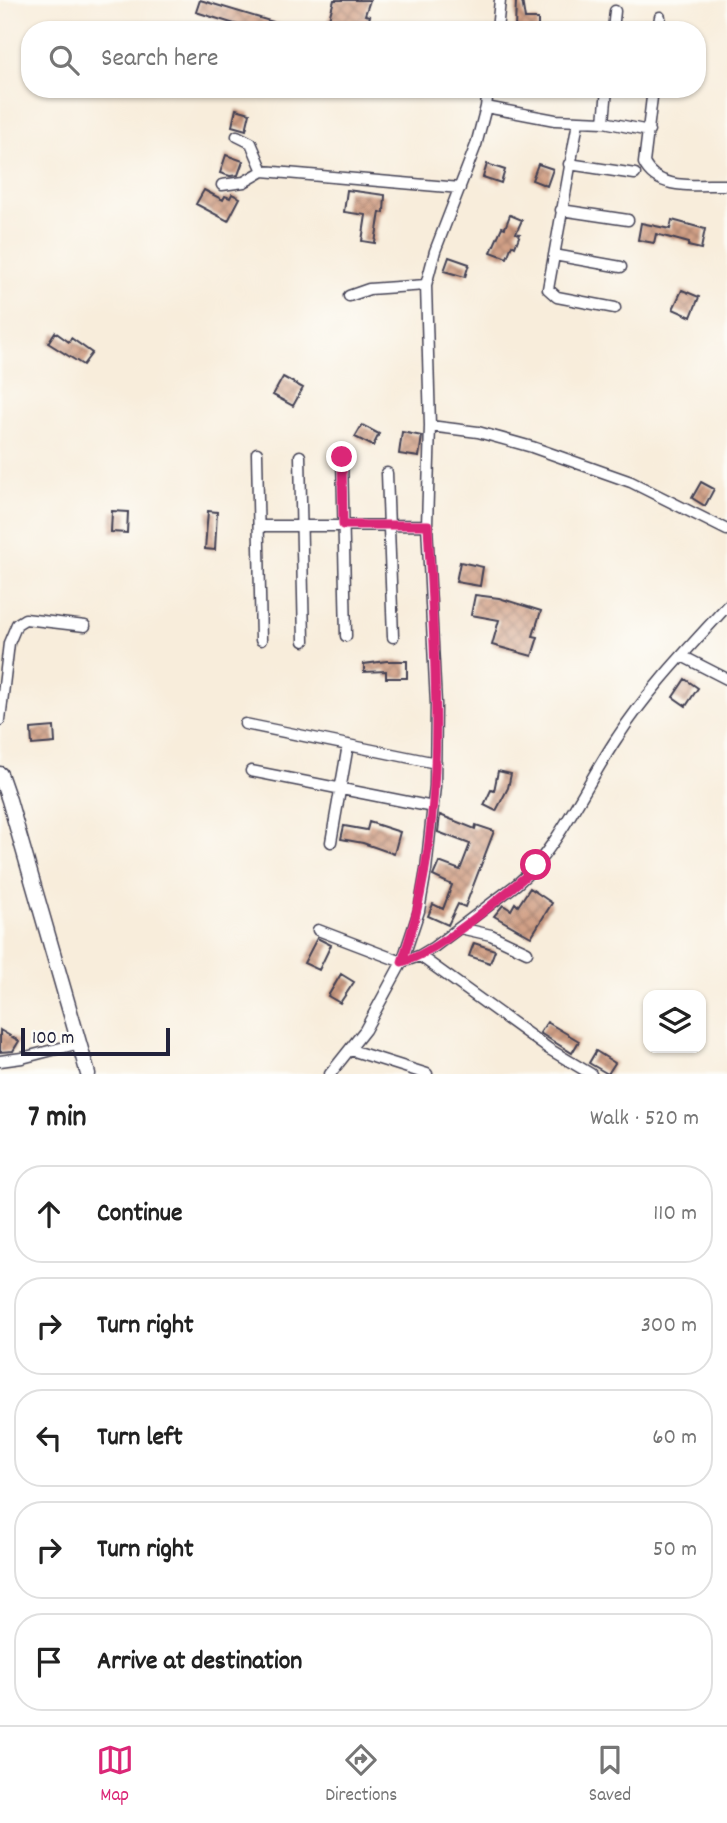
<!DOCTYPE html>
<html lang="en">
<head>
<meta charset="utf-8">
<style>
	:root { --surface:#fff; --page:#f2f2f2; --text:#222; --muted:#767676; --line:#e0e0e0; --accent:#db2777 }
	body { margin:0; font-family:Dekko,sans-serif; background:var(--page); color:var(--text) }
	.controls { position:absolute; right:21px; bottom:21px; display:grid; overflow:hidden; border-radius:14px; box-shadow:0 2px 5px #0004 }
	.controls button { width:63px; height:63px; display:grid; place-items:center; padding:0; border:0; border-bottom:2px solid var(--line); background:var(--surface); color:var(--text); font:35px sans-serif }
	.scale { position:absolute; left:21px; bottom:18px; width:149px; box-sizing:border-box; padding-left:7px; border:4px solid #22223b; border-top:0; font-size:19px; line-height:24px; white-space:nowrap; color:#22223b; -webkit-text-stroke:5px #fdfcf7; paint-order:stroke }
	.stop { position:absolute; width:21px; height:21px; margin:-16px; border:5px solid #db2777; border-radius:50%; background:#fff }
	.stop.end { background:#db2777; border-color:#fff; box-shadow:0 2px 7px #0008 }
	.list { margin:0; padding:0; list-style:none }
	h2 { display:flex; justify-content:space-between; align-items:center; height:91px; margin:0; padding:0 28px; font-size:30px }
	h2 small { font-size:23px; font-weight:400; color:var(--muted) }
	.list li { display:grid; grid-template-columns:46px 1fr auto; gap:21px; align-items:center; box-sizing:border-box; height:98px; margin:0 14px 14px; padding:0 14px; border:2px solid var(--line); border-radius:28px }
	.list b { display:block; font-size:26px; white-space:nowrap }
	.list em { font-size:23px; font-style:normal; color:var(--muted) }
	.icon { flex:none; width:38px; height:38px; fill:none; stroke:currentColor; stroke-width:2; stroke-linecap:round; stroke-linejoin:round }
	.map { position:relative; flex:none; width:727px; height:1074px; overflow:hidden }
	.search { position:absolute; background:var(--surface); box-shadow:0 2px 5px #0004; left:21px; right:21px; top:21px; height:77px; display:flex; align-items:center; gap:18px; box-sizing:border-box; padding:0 24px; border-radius:28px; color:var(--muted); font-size:26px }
	.sheet { height:651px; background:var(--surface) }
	nav { display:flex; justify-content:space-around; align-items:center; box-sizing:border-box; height:98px; border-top:2px solid var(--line); background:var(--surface); font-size:19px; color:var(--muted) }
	nav a { display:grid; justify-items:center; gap:4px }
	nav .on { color:var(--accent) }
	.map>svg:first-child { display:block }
</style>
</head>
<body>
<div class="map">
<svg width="727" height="1074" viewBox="0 0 727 1074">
	<defs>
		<pattern id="building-cross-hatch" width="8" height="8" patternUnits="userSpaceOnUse" patternTransform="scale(1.75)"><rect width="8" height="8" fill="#d1a086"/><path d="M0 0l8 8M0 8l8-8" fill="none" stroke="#a9826f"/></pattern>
	</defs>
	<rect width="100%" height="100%" fill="#fdfcf7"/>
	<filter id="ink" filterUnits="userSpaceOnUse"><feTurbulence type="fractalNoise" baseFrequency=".0143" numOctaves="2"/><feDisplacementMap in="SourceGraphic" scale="14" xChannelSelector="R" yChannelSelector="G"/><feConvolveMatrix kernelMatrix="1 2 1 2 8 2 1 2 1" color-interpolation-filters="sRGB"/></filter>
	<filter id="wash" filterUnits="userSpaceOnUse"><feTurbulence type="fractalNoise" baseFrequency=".00686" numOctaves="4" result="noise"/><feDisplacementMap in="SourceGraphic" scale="28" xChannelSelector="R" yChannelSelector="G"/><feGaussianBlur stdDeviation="1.57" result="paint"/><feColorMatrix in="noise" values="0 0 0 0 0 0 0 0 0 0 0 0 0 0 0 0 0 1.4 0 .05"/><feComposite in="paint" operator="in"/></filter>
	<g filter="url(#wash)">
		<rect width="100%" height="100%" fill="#f8eddb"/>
		<g id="blocks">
			<path fill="url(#building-cross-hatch)" d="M200 0 293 28V30H254L196 12Z
				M334 0H370L365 15 370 16 366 30H326Z
				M516 0H522L525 19H538V30H515Z
				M236 109 250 113 246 130 232 126Z
				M226 155 243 161 238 175 230 176 220 173Z
				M487 164 505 170 501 183 483 177Z
				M538 164 553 169 547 186 532 180Z
				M204 190 223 200 225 196 230 198 232 194 240 198 228 221 196 204Z
				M347 190 385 195 384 213 380 212 375 243 362 241 366 215 344 212Z
				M510 215 522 220 516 233 520 234 515 247 512 245 507 258 491 252 502 227 505 228Z
				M672 220 705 229 701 249 688 246 689 243 656 234 654 243 638 240 641 223 670 229Z
				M449 257 469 264 465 277 444 271Z
				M682 290 699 297 691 317 673 309Z
				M55 332 69 342 71 338 92 353 83 365 48 343Z
				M283 377 303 388 293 406 273 395Z
				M362 425 379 434 373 446 355 437Z
				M402 432 422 436 419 457 399 454Z
				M701 482 714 489 705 506 692 498Z
				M112 511 128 512 127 533 111 532Z
				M208 511 217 512 215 550 205 549Z
				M460 562 483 567 480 586 456 582Z
				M475 595 499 598 541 611 533 636 538 637 532 656 492 645 499 620 471 615Z
				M387 661H407V678H386V671L364 672V664Z
				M685 679 698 688 686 706 673 697Z
				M54 727 55 743 32 745 31 729Z
				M498 771 511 774 508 788 496 811 484 805 491 790 494 791Z
				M440 815 475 829 476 825 494 831 465 907 458 904 448 925 428 916 433 904 443 909 452 885 433 876 439 862 460 870 470 844 438 832Z
				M369 822 400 832 394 854 363 843 341 839 344 826 367 830Z
				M530 888 552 903 531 937 494 916 503 905 511 910 515 903 518 906Z
				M317 938 331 945 319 970 304 963Z
				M474 943 495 950 490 963 469 956Z
				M341 974 354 982 340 1003 328 996Z
				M547 1022 579 1041 572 1053 540 1033Z
				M0 1030 19 1041 13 1051 0 1052Z
				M596 1051 615 1063 608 1074 589 1063Z"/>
		</g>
	</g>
	<g filter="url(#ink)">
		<use href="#blocks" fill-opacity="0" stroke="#424053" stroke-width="2"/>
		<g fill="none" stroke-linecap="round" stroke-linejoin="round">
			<defs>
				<path id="minor" d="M497 30 500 0
					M613 30 615 11
					M658 30 660 17
					M653 89 644 163C658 192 699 184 727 185
					M486 107 555 120 604 122 649 131
					M578 122 548 289 557 297 615 308
					M604 122 607 89
					M237 136 251 143 263 171
					M569 164 635 174
					M222 185 244 182 263 171 460 188
					M561 210 628 220
					M554 255 621 267
					M349 296 369 289 426 285
					M430 426 478 432 532 447 631 482 727 530
					M257 453 261 640
					M300 456 304 641
					M342 457 346 636
					M387 473 393 637
					M259 526 427 525
					M682 656 727 679
					M0 720 9 643 17 624 25 619 85 626
					M245 724 436 763
					M251 771 433 807
					M331 842 348 745
					M460 928 491 935 527 952
					M318 930 402 962 419 956 434 947 517 884C557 851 587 782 617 738 648 690 689 648 727 606
					M420 956 549 1049 591 1074
					M351 1050 427 1074
					M0 1061 22 1058 80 1043
					M330 1074 365 1030 402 962 419 911 426 870 435 786 436 704 427 525 430 426 426 285 435 251 476 145 486 107 488 89"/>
				<path id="tertiary" d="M0 774 9 800 88 1074"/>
			</defs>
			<use href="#minor" stroke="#424053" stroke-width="13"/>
			<use href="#tertiary" stroke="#424053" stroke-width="17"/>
			<use href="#minor" stroke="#fff" stroke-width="10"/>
			<use href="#tertiary" stroke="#fff" stroke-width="14"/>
		</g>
	</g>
	<g fill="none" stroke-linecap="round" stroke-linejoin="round" filter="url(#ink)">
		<path stroke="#db2777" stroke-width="9" d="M342 457 343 525H428C435 671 450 822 402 962 437 953 498 900 527 875L536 865"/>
	</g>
</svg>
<div class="controls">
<button><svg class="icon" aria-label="layers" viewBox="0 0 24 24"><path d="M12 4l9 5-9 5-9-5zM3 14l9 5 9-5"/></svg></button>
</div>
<div class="scale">100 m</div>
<div class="stop" style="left:536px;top:865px"></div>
<div class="stop end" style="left:342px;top:457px"></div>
<div class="search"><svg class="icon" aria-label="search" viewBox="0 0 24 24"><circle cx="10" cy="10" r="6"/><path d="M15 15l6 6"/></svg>Search here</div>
</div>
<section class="sheet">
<h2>7 min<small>Walk · 520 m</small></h2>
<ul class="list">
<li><svg class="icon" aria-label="ahead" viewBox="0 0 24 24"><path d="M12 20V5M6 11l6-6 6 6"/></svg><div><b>Continue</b></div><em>110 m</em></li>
<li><svg class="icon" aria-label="right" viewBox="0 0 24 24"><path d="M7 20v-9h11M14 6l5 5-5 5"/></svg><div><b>Turn right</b></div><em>300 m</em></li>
<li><svg class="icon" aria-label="left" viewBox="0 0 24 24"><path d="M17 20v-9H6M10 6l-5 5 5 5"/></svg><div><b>Turn left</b></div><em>60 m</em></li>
<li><svg class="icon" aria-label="right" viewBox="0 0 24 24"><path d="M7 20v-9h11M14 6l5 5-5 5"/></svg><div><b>Turn right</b></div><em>50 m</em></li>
<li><svg class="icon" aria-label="arrive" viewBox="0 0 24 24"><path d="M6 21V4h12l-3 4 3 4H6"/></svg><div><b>Arrive at destination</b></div></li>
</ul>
</section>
<nav>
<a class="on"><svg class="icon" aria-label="map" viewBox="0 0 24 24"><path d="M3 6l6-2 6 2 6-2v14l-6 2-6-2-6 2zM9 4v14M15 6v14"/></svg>Map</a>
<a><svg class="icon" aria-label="directions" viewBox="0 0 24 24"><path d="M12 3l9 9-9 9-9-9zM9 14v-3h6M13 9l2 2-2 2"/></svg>Directions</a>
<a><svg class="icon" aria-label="saved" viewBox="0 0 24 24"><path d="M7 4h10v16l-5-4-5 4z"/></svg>Saved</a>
</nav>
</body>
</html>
